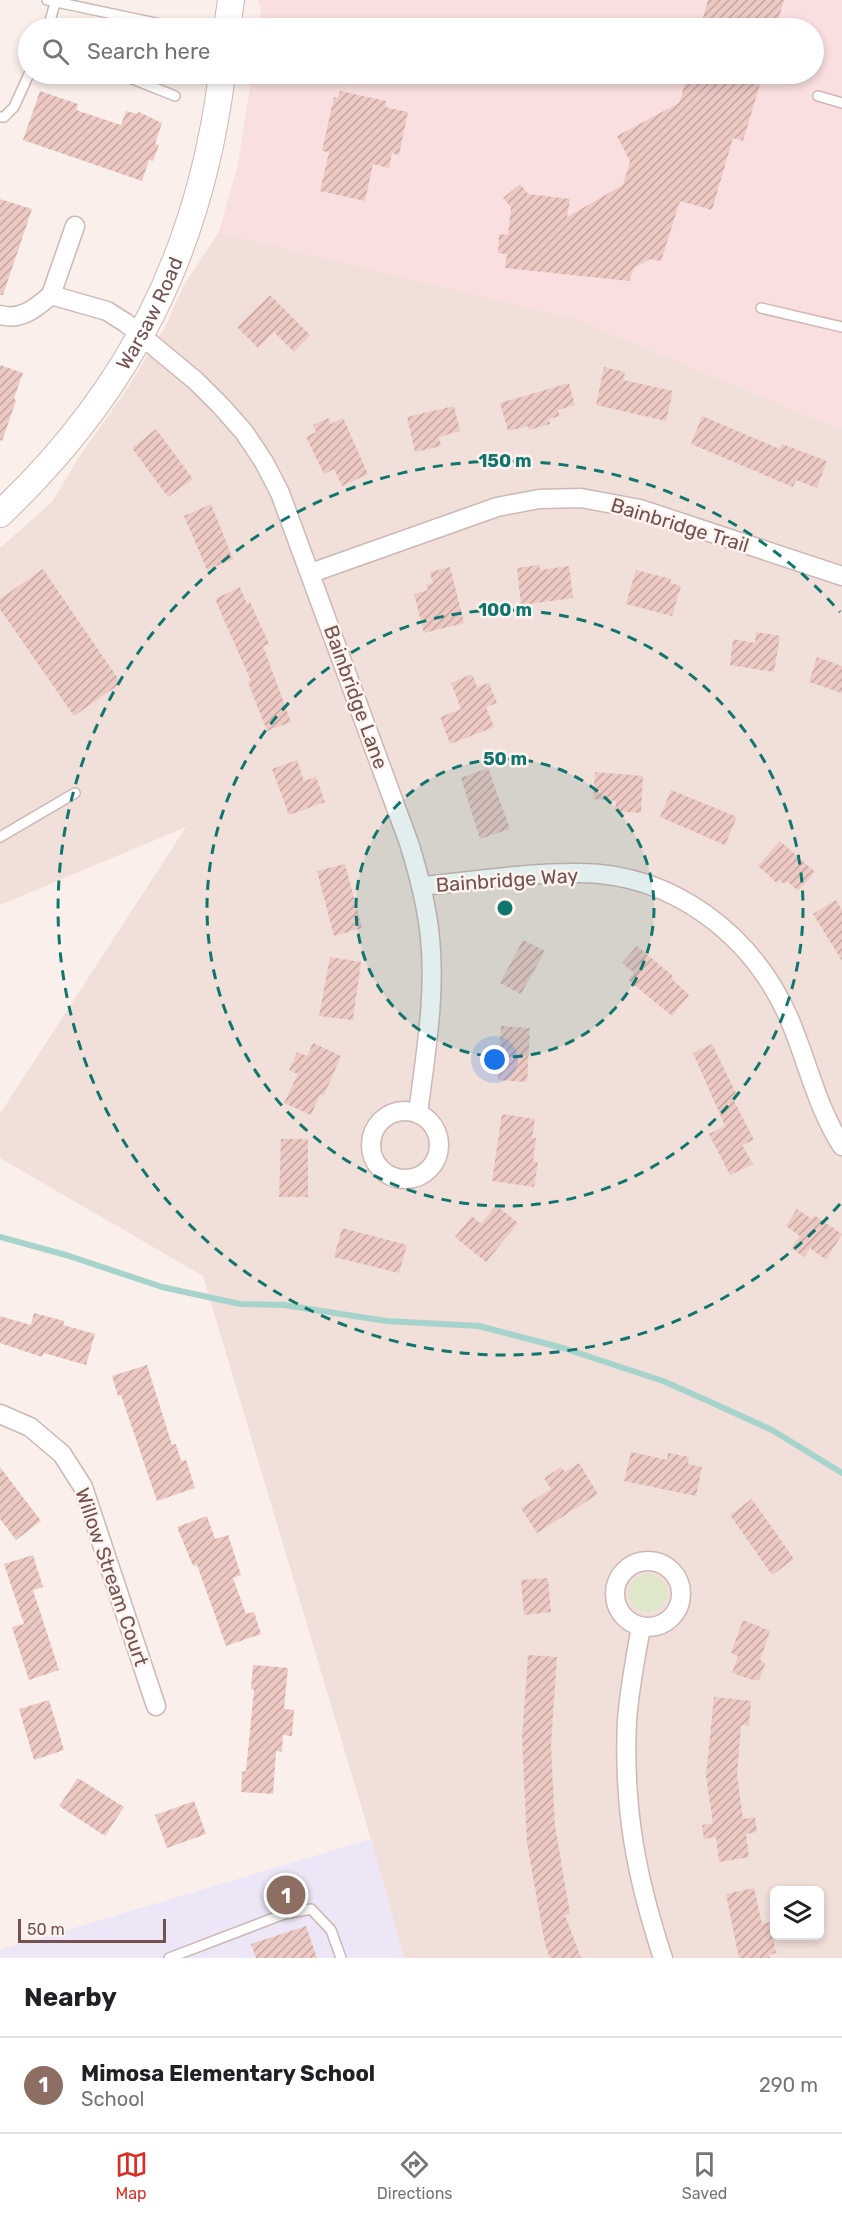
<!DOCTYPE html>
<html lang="en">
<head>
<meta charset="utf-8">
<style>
	:root { --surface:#fff; --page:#f6f6f6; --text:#202124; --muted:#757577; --line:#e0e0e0; --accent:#d93025 }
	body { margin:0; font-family:Rubik,sans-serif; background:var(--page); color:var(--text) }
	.controls { position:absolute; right:18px; bottom:18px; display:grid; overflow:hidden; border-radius:9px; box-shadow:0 3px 9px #0003 }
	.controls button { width:54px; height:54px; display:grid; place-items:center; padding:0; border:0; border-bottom:2px solid var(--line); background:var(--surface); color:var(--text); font:30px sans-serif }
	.scale { position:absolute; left:18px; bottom:15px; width:148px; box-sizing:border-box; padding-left:6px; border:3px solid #735250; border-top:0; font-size:16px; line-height:21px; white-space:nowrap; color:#735250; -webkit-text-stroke:4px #fdf4f0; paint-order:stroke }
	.you { position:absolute; left:495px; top:1060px; width:21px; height:21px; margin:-15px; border:4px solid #fff; border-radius:50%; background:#1a73e8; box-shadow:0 0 0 9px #1a73e833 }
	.badge { display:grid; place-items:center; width:39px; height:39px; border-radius:50%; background:var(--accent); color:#fff; font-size:20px; font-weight:700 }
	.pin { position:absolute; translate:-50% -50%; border:3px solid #fff; box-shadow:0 2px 6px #0006 }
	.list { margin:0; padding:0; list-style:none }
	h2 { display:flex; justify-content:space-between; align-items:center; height:78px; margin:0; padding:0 24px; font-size:26px }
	h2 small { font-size:20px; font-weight:400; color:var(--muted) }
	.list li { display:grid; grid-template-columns:39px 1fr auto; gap:18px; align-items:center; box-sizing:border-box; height:96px; padding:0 24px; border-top:2px solid var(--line) }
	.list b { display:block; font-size:22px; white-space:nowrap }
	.list p { margin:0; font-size:20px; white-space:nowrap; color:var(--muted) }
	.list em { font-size:20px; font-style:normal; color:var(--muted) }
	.icon { flex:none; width:33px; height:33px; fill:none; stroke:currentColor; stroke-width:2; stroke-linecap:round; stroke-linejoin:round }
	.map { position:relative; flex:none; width:842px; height:1958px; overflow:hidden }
	.search { position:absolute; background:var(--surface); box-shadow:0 3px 9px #0003; left:18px; right:18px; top:18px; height:66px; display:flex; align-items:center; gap:15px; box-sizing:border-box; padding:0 21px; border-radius:33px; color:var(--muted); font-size:22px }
	.sheet { height:174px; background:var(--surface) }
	nav { display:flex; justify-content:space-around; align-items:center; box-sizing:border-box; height:84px; border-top:2px solid var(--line); background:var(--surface); font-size:16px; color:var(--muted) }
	nav a { display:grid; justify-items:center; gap:3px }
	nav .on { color:var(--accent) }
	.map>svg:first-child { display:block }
</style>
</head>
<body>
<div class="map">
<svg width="842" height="1958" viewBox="0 0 842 1958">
	<defs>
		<pattern id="building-hatch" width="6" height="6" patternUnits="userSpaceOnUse" patternTransform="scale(1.5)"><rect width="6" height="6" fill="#edc9c4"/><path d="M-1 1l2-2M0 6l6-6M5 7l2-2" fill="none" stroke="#c4a6a2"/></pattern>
	</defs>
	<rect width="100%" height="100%" fill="#faefea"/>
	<path fill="#f1dfd9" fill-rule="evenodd" d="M219 232 576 319 842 430V1958H404L371 1839 203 1276 0 1158V1114L186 827 0 905V548L52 502 79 457 127 389 166 325 184 285ZM774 1890H820V1936H774Z"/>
	<path fill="#f9dfdf" d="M258 0H842V430L576 319 219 232 238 164 252 74H814V28H258L261 10Z"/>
	<path fill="#ece6f7" d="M371 1839 404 1958H0V1950Z"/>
	<path fill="#dee7c9" d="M629 1593a19 19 0 1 1 38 0a19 19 0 1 1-38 0Z"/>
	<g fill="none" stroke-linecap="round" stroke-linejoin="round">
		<path stroke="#a7d3cd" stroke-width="6" d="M0 1237 66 1255 162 1287 240 1304 284 1305 386 1321 479 1326 563 1348 663 1381 706 1400 772 1430 842 1473"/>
	</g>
	<path fill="url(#building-hatch)" d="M708 0H784L776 28H700Z
		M688 74H763L743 141 733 138 712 210 680 201 661 261 650 259 634 268 629 281 505 268 507 254 498 253 499 234 508 235 511 207 503 198 520 184 528 194 570 199 567 217 623 185 630 161 617 136 679 103Z
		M40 91 78 104 76 110 121 125 126 111 137 114 139 112 162 123 155 144 159 145 153 161 149 160 142 181 23 140Z
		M340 91 386 101 385 107 408 112 399 155 392 153 389 168 373 164 365 201 320 191 329 152 322 151 334 97 338 98Z
		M0 199 32 209 3 295H0Z
		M270 295 310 335 294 352 274 332 258 348 237 327Z
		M0 365 23 373 14 398 16 401 2 441 0 440Z
		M604 367 625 372 623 380 673 391 666 421 596 405Z
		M569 383 575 405 558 410 560 416 549 419 550 424 529 430 528 426 508 431 500 403Z
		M454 406 460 431 439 437 441 446 415 452 407 417Z
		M702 416 780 449 782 444 827 461 817 488 796 480 793 487 691 444Z
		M328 418 331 424 343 418 368 474 342 486 334 469 324 474 306 437 316 432 313 425Z
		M156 429 193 479 168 497 132 448Z
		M211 504 233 559 207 570 184 516Z
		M539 565 540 570 569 566 573 598 521 605 517 568Z
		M450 567 464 623 424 633 414 594 428 590 426 585 433 583 430 572Z
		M43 569 121 683 74 716 0 609V599Z
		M636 570 671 579 670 583 681 586 672 616 626 604Z
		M240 587 247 604 250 602 269 644 263 646 291 722 267 731 248 682 251 681 215 599Z
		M756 632 780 636 774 672 730 665 733 639 755 643Z
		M817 657 842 666V693L809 682Z
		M472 674 477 687 489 683 497 703 486 707 494 727 450 744 440 717 461 709 451 683Z
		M297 760 304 781 316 777 325 802 289 815 272 769Z
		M488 768 510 829 480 839 461 778Z
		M595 772 643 776 641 813 615 811 616 801 593 799Z
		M671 790 737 817 725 845 660 817Z
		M780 841 815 872 798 891 787 881 785 884 779 880 777 883 758 866Z
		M345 864 362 928 334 936 317 871Z
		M836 900 842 910V961L813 914Z
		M523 940 545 951 521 994 500 983Z
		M637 946 673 976 671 978 689 995 672 1016 628 980 634 973 622 963Z
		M330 957 361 962 353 1020 319 1016Z
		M501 1026 530 1028 527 1082 498 1080Z
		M313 1043 341 1056 324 1095H320L311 1115 284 1103 298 1074 289 1070 297 1052 307 1056Z
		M712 1044 737 1095 732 1097 754 1140 742 1145 753 1164 730 1175 709 1134 725 1126 693 1053Z
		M502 1114 535 1119 532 1138H536L533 1161 538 1162 534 1187 492 1181Z
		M281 1139H308V1197H279Z
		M496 1205 518 1223 486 1262 455 1237 472 1216 481 1224Z
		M797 1209 812 1219 814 1215 842 1234 826 1260 810 1248 804 1257 791 1248 800 1236 786 1226Z
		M342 1228 407 1245 399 1273 334 1257Z
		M34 1313 64 1321 63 1325 95 1334 86 1365 44 1353 42 1357 0 1343V1316L31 1325Z
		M147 1365 172 1445 176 1444 181 1461 186 1460 195 1488 157 1501 121 1395 118 1396 112 1376Z
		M631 1452 667 1460 668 1453 689 1457 688 1464 702 1467 696 1496 624 1481Z
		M579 1463 598 1494 537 1533 521 1508 551 1489 544 1478 561 1467 565 1472Z
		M0 1467 41 1521 16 1540 0 1519Z
		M752 1499 794 1559 772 1575 730 1515Z
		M207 1516 215 1539 228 1535 241 1575 233 1578 246 1614 254 1612 261 1634 226 1646 197 1565 193 1566 177 1527Z
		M33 1555 43 1587 33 1590 59 1670 29 1680 12 1627 24 1624 4 1564Z
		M548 1578 551 1612 524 1615 521 1580Z
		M743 1620 770 1631 760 1660 765 1664 759 1680H753L732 1673 738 1656 731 1653Z
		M528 1655 557 1657 551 1745 555 1826 570 1914 565 1915 581 1958H550L545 1944 527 1843 522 1738Z
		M253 1665 288 1668 284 1709 294 1710 292 1736 283 1735 282 1752 276 1751 273 1794 241 1792 242 1772 246 1771 254 1690 251 1689Z
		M714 1697 751 1701 749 1726 741 1725 737 1775 743 1819 755 1817 757 1832 746 1834 749 1857 719 1862 716 1837 704 1839 702 1825 713 1823 706 1776Z
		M49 1700 64 1750 34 1760 19 1709Z
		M78 1778 124 1807 105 1836 59 1806Z
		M194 1801 206 1834 167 1848 155 1815Z
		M754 1888 762 1924 770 1922 776 1953 769 1955 770 1958H739L726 1894Z
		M306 1926 317 1958H256L251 1944Z"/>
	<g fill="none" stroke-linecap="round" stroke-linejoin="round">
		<defs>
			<path id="lane" d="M47 0 179 28
				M230 24 261 28
				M48 28 55 3
				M120 74 175 96
				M818 96 842 103
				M0 117H4L14 107 29 74
				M761 308 842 327
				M0 837 75 793
				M169 1958 284 1914 311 1909 331 1930 341 1958"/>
			<path id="street" d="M51 295 75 226
				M0 315C21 321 36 308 51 295L107 311 126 323 196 381 221 406 244 432 264 462 280 493 409 843C419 875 427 906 430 938 436 997 425 1056 418 1114
				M311 573 497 507 539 499 581 498 640 509 842 576
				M422 886C475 881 529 872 581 873 673 874 751 934 788 1016 807 1059 816 1106 842 1146
				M371 1145a34 34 0 1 1 68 0a34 34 0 1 1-68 0Z
				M0 1414 30 1427 62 1454 83 1487 156 1706
				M615 1594a33 33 0 1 1 66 0a33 33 0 1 1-66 0Z
				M641 1626C636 1657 629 1689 627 1721 623 1807 636 1877 663 1958"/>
			<g id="secondary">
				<path d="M227 28 231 0"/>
				<path id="s1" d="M0 514C130 391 200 251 222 74"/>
			</g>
		</defs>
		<use href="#lane" stroke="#ceb7b4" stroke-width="12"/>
		<use href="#street" stroke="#ceb7b4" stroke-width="21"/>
		<use href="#secondary" stroke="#d0b6b1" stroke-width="28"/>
		<use href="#lane" stroke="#fff" stroke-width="9"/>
		<use href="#street" stroke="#fff" stroke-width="18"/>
		<use href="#secondary" stroke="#fff" stroke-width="26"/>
	</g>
	<circle cx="505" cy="908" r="149" fill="#0f766e" fill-opacity=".12"/>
	<g fill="none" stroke="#0f766e" stroke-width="3" stroke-dasharray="10 8">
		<circle cx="505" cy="908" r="149"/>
		<circle cx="505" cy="908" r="298"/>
		<path d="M840 1204A447 447 0 1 1 840 612"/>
	</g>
	<g text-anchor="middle" stroke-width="5" stroke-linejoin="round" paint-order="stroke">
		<g font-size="20" fill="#735250" stroke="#fdf4f0">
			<text dy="7" stroke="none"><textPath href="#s1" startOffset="252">Warsaw Road</textPath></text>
			<text transform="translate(680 525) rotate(17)" y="7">Bainbridge Trail</text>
			<text transform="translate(356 697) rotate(70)" y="7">Bainbridge Lane</text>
			<text transform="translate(507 880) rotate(-4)" y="7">Bainbridge Way</text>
			<text transform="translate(112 1577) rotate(71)" y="7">Willow Stream Court</text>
		</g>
	</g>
	<circle cx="505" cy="908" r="9" fill="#0f766e" stroke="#fdf4f0" stroke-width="3"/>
	<g font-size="18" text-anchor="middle" font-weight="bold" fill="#0f766e" stroke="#fdf4f0" stroke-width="5" stroke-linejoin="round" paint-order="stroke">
		<text x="505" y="467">150 m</text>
		<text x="505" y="616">100 m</text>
		<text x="505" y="765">50 m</text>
	</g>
</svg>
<div class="controls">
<button><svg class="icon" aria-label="layers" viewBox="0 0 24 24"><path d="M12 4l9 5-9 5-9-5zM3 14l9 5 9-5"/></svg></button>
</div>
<div class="scale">50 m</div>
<div class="you"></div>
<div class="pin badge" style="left:286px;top:1895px;background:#8d6e63">1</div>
<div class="search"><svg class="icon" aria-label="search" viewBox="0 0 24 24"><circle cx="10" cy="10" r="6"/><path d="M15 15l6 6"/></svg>Search here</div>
</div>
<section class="sheet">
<h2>Nearby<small></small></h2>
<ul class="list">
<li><span class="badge" style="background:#8d6e63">1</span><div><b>Mimosa Elementary School</b><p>School</p></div><em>290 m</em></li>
</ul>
</section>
<nav>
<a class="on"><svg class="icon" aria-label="map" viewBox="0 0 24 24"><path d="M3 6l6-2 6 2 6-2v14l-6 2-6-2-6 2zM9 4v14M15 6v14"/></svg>Map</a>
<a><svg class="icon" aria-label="directions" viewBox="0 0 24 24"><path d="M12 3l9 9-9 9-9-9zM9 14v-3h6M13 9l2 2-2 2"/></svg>Directions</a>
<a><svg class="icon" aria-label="saved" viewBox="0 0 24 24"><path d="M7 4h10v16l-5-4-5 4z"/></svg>Saved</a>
</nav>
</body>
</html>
